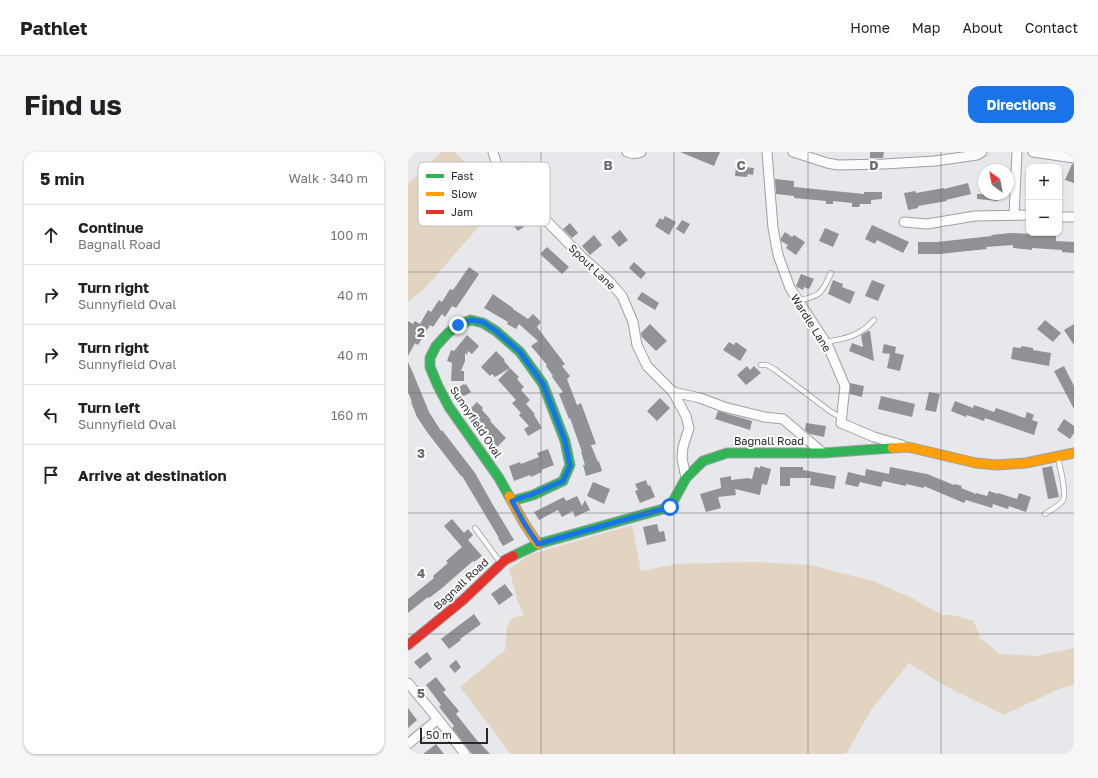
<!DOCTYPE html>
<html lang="en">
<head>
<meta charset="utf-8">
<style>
	:root { --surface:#fff; --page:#f6f6f6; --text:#202124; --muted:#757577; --line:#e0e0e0; --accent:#1a73e8 }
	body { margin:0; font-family:"Golos Text",sans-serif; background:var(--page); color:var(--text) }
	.controls { position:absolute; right:12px; top:12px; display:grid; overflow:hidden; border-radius:8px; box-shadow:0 1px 3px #0004 }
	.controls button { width:36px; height:36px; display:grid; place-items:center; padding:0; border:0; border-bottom:1px solid var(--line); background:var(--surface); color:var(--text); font:20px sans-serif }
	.compass { position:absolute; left:570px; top:12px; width:36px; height:36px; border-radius:50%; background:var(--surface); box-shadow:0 1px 3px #0004; rotate:328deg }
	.scale { position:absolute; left:12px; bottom:10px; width:68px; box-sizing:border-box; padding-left:4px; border:2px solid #26282b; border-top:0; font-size:11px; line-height:14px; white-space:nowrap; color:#26282b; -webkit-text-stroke:3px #fff; paint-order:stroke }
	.stop { position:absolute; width:12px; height:12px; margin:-9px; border:3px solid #1a73e8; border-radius:50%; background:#fff }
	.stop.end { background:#1a73e8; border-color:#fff; box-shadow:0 1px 4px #0008 }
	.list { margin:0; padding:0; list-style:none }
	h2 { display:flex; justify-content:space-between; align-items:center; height:52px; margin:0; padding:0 16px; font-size:17px }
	h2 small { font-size:13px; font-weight:400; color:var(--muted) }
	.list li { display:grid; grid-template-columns:26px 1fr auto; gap:12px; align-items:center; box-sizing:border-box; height:60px; padding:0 16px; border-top:1px solid var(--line) }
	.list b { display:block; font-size:15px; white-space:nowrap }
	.list p { margin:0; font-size:13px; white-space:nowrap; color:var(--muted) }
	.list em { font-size:13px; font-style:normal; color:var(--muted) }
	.icon { flex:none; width:22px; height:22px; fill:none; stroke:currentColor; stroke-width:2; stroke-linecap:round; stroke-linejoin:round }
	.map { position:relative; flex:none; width:666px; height:602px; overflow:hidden; border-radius:12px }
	header { display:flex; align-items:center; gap:24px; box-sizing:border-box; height:56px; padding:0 20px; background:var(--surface); border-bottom:1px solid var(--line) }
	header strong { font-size:19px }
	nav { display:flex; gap:22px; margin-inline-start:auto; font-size:14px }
	.intro { display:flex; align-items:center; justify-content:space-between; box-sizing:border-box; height:96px; padding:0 24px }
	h1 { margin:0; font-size:28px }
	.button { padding:10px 18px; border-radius:12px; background:var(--accent); color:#fff; font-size:14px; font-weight:700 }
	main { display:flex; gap:24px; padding:0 24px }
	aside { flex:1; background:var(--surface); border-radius:12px; box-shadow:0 1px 3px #0004 }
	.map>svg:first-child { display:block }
</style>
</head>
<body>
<header>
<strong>Pathlet</strong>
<nav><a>Home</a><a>Map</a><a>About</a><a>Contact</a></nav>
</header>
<div class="intro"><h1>Find us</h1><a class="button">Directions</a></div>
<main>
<aside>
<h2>5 min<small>Walk · 340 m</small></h2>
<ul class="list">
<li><svg class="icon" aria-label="ahead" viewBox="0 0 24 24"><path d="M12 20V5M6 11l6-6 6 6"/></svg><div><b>Continue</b><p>Bagnall Road</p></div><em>100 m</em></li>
<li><svg class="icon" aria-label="right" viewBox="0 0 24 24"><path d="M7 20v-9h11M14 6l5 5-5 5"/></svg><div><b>Turn right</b><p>Sunnyfield Oval</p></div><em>40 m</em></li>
<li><svg class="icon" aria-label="right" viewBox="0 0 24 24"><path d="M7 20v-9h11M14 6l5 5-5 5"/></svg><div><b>Turn right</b><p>Sunnyfield Oval</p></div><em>40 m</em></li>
<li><svg class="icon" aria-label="left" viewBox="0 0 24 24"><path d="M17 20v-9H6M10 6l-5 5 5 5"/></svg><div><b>Turn left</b><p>Sunnyfield Oval</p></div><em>160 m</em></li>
<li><svg class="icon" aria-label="arrive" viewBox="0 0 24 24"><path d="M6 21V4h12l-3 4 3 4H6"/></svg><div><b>Arrive at destination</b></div></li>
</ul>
</aside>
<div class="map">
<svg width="666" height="602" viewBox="0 0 666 602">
	<rect width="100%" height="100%" fill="#e6e8ec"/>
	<path fill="#e2d4c1" d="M33 0H47L64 17 73 9 102 39 17 136 0 150V32Z
		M224 373 233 419 270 412 345 410 402 413 465 429 504 446 534 463H544L566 469 572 486 592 502 629 504 666 496V533L653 536 596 563 539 535 501 511 463 558 438 602H103L52 535 97 498 99 475 104 466 116 463 110 450 101 417 121 403Z"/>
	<path fill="#919296" d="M272 0H312L306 14Z
		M462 0H476L475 6H462Z
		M117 9 127 23 123 26 125 28 116 34 103 18 112 11V12Z
		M664 12H666V31L657 28Z
		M328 14 346 16 345 23 340 22 339 25 327 24Z
		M367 27 386 29V35L456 42V40H474V47L463 48V52H452L451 55H444V51L425 49V52H418V49L386 46V44L368 42Z
		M560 31 563 42 538 48 539 49 510 54V56L500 58 496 41 507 39 508 41 536 36V37Z
		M569 42H591L590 49 569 47Z
		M95 50 117 74 110 79 89 55Z
		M257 64 268 70 261 83 247 74 252 66 255 68Z
		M274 68 282 72 276 82 268 77Z
		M162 71 170 81 164 86 155 77Z
		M464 73 501 90 495 101 469 88 467 92 457 87Z
		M417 76 431 82 425 95 411 89Z
		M212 78 220 88 211 95 203 85Z
		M377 80 384 85 386 83 397 90 388 103 378 96 380 93 373 89V86Z
		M603 81 648 83V89L666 90V101L654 100V98L624 96V98L605 96V93L578 95 579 97 550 100 532 102H510V90H529L584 84 583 83Z
		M186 83 194 93 182 103 174 94Z
		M139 95 161 115 154 122 132 102Z
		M226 110 238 121 233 127 221 116Z
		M61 115 71 122 57 143 48 156 44 154 37 165 34 162 25 175 22 173 10 193 7 191 0 204V169L5 172 7 169 12 172 20 158 23 160 31 148 34 150 42 137 45 138Z
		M393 122 406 127 401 137 396 135 395 138 389 135 388 134Z
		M425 128 435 132 434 135 447 140 442 152 420 142Z
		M464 128 477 133 470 149 457 144Z
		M234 140 251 151 247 158 229 147Z
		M85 142 105 156V157L120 167 125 162 133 170 129 175 157 212 154 214 162 224 159 227 169 253 173 251 188 292 183 293 190 310 191 309 194 319 178 324 175 313H177L173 300H174L162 266 161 267 151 242 155 240 144 225 145 224 138 214 139 213 123 194 130 189 111 172 108 177 99 172 100 170 76 156Z
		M637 168 653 181 645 190 629 177Z
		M242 172 259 189 248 199 234 185 233 181Z
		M666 172V193L656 178Z
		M460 179H462L466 209 441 199 444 191 455 195 453 183Z
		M59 183 71 194 64 202 60 199 59 203 57 201V209L53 219H56V229H43L44 211 39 209 43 198 46 199Z
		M321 190 326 193 328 190 339 198 332 209 315 198Z
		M476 192 488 195 487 201 496 203 492 219 479 216 482 202 474 201Z
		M613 194 625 196V198L643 201 641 214 603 207 605 195 613 196Z
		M88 199 97 208 96 209 102 216 87 225 84 222 82 224 73 215Z
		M0 210 5 221 21 260 33 279 34 278 67 321 85 353 106 388 95 394 90 386H91L54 324H53L19 280 9 265 3 250H4L0 240Z
		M339 214 342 218 346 214 353 221 338 233 329 223Z
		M656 214 666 234V257L646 219Z
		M102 216 111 225 109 227 116 235 113 238 122 248 118 252 127 262 126 263 134 276 120 284 116 277 121 274 111 263 113 261 104 251 108 248 90 228Z
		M442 231 456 234 454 245 442 242Z
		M56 232V233L58 232 63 240 47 249 45 245 49 242 46 238Z
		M521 240 532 242 528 260 517 258Z
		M473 244 507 252 504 265 470 257Z
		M252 246 262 256 249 269 239 259Z
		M547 249 565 256 566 253 586 260 588 256 617 266 619 260 626 263 624 268 630 270 626 283 577 266 576 269 559 263 558 265 543 259Z
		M69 250 75 256 74 258 83 268 82 269 98 286 89 295 83 289 84 287 68 270 70 268 60 259Z
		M310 259 344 269 342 278 307 267Z
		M656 267 666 274V281L662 287 649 278Z
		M398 271 418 274 416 285 402 282 397 278Z
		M140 297 146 313 133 318 134 320 123 325 122 323 106 329 101 314 112 310 113 312 131 305 129 301Z
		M352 314 363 317 359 333 354 332 352 343 327 337 328 343 310 345 313 356 298 360 292 342 313 336 312 326 323 324V328L340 326 344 327 347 315 352 316Z
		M644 314 651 345 640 347 634 316Z
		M372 315H395V318L428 324 426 337 402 333 403 326H382V334H372Z
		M482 315 519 322 546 333 547 332 554 334 553 336 568 342V341L579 344 581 339 590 342V341L609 347 611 341 623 345 618 360 601 354 600 357 585 352 584 356 558 348 556 351 516 334V336L498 332V334L475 329 473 335 452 330 450 335 437 332 440 320 457 324 458 317 481 322Z
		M238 328 240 334 242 333 247 345 232 351 227 339 230 338 227 332Z
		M185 330 202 337 196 352 179 344Z
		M169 344 174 354 177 348 182 358 167 365 165 359 154 365 150 358 131 368 126 360 156 345 158 349Z
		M44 367 56 381 60 377 65 383 60 388 74 404 66 410 65 409 33 437 21 446 20 445 0 461V447L26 426 25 424 40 411 38 409 54 395 36 374Z
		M249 372 251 380 256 379 258 389 239 393 235 375Z
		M97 432 105 443 91 453 83 442Z
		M66 462 73 472 52 487 53 488 41 497 33 487Z
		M19 500 24 507 12 517 6 510Z
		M48 508 53 515 47 521 41 514Z
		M28 525 38 538 35 540 51 559 48 562 71 591H72L82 602H64L44 576 46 574 31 555 33 553 18 533Z
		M0 556 9 568 0 576Z
		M28 592 36 602H15Z"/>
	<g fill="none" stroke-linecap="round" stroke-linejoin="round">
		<defs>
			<path id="lane" d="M390 149C414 143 413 142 423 121
				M417 190C437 187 452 184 466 168
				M353 213H359L366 217 423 260 434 266
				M637 362C642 358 652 354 655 348 659 341 652 315 650 306
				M67 376 92 410"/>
			<path id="street" d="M85 0 89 13 99 26 123 53 174 105 200 128 214 144 225 170 229 193 239 214 265 240 278 264 281 276 275 295 274 306 278 326
				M219 0C224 2 229 2 233 0
				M359 0 365 76 370 103 382 136 420 194 437 234 433 271 466 285 494 293
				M385 0 419 11 430 13 476 12 527 9 569 3 574 0
				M625 0 666 6
				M606 63 609 0
				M651 65H666
				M496 70 519 72 567 64 621 63
				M265 240 292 246 316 255 356 265 375 267 415 301
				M0 531 30 567 57 602
				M0 592 30 567"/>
			<path id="fast" d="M101 344 91 326 41 255 30 234 22 215V206L28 194 40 181 50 173 63 168 75 171 88 179 112 200 135 232 157 289 162 313 155 329 125 343 104 349
				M105 404 130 392 262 355 278 326 295 309 319 301H415L484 296"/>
			<path id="slow" d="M484 296 500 295 568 311 589 313 618 311 666 301
				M101 344 116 371 130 392"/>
			<path id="jam" d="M0 493 55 448 97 408 105 404"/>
		</defs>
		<use href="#lane" stroke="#9e9fa3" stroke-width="6"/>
		<use href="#street" stroke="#9e9fa3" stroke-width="11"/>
		<use href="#fast" stroke="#9e9fa3" stroke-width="11"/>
		<use href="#slow" stroke="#9e9fa3" stroke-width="11"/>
		<use href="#jam" stroke="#9e9fa3" stroke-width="11"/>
		<use href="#lane" stroke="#fbfcfc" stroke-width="4.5"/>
		<use href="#street" stroke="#fbfcfc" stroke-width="9"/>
		<use href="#fast" stroke="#30b455" stroke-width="9"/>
		<use href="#slow" stroke="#ff9f0a" stroke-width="9"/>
		<use href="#jam" stroke="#e5322d" stroke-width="9"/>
	</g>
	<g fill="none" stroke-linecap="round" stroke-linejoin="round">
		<path stroke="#1a73e8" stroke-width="5" d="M50 173 63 168 75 170 88 179 112 200 135 232 157 289 162 314 155 329 125 342 104 349 116 371 130 392 262 355"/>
	</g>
	<path fill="none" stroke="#696b6f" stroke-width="1" stroke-opacity="0.55" d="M133 0V602M266 0V602M400 0V602M533 0V602M0 120H666M0 241H666M0 361H666M0 482H666"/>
	<g text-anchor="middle" stroke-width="4" stroke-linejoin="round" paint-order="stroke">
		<g font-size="11" fill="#26282b" stroke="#fff">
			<text transform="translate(184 115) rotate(44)" y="4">Spout Lane</text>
			<text transform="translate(403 171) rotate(58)" y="4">Wardle Lane</text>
			<text transform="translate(68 270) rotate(56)" y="4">Sunnyfield Oval</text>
			<text x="361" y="293">Bagnall Road</text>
			<text transform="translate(53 432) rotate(-43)" y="4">Bagnall Road</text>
		</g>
	</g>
	<rect x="10" y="10" width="132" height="64" rx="6" fill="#fff" stroke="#bebebf" stroke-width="1"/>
	<rect x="18" y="22" width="18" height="4" fill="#30b455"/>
	<rect x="18" y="40" width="18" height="4" fill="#ff9f0a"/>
	<rect x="18" y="58" width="18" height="4" fill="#e5322d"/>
	<g font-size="11" fill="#26282b">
		<text x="43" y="28">Fast</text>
		<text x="43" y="46">Slow</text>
		<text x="43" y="64">Jam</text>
	</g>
	<g font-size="13" text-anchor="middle" font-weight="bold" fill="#696b6f" stroke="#fff" stroke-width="4" stroke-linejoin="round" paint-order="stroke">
		<text x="200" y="18">B</text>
		<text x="333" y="18">C</text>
		<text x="466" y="18">D</text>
		<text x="13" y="185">2</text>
		<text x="13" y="306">3</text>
		<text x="13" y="426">4</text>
		<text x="13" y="546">5</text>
	</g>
</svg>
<div class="controls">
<button>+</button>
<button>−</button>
</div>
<svg class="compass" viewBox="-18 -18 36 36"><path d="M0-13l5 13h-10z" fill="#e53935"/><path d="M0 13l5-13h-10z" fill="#757577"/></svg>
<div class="scale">50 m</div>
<div class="stop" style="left:262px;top:355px"></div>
<div class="stop end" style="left:50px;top:173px"></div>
</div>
</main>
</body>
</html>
